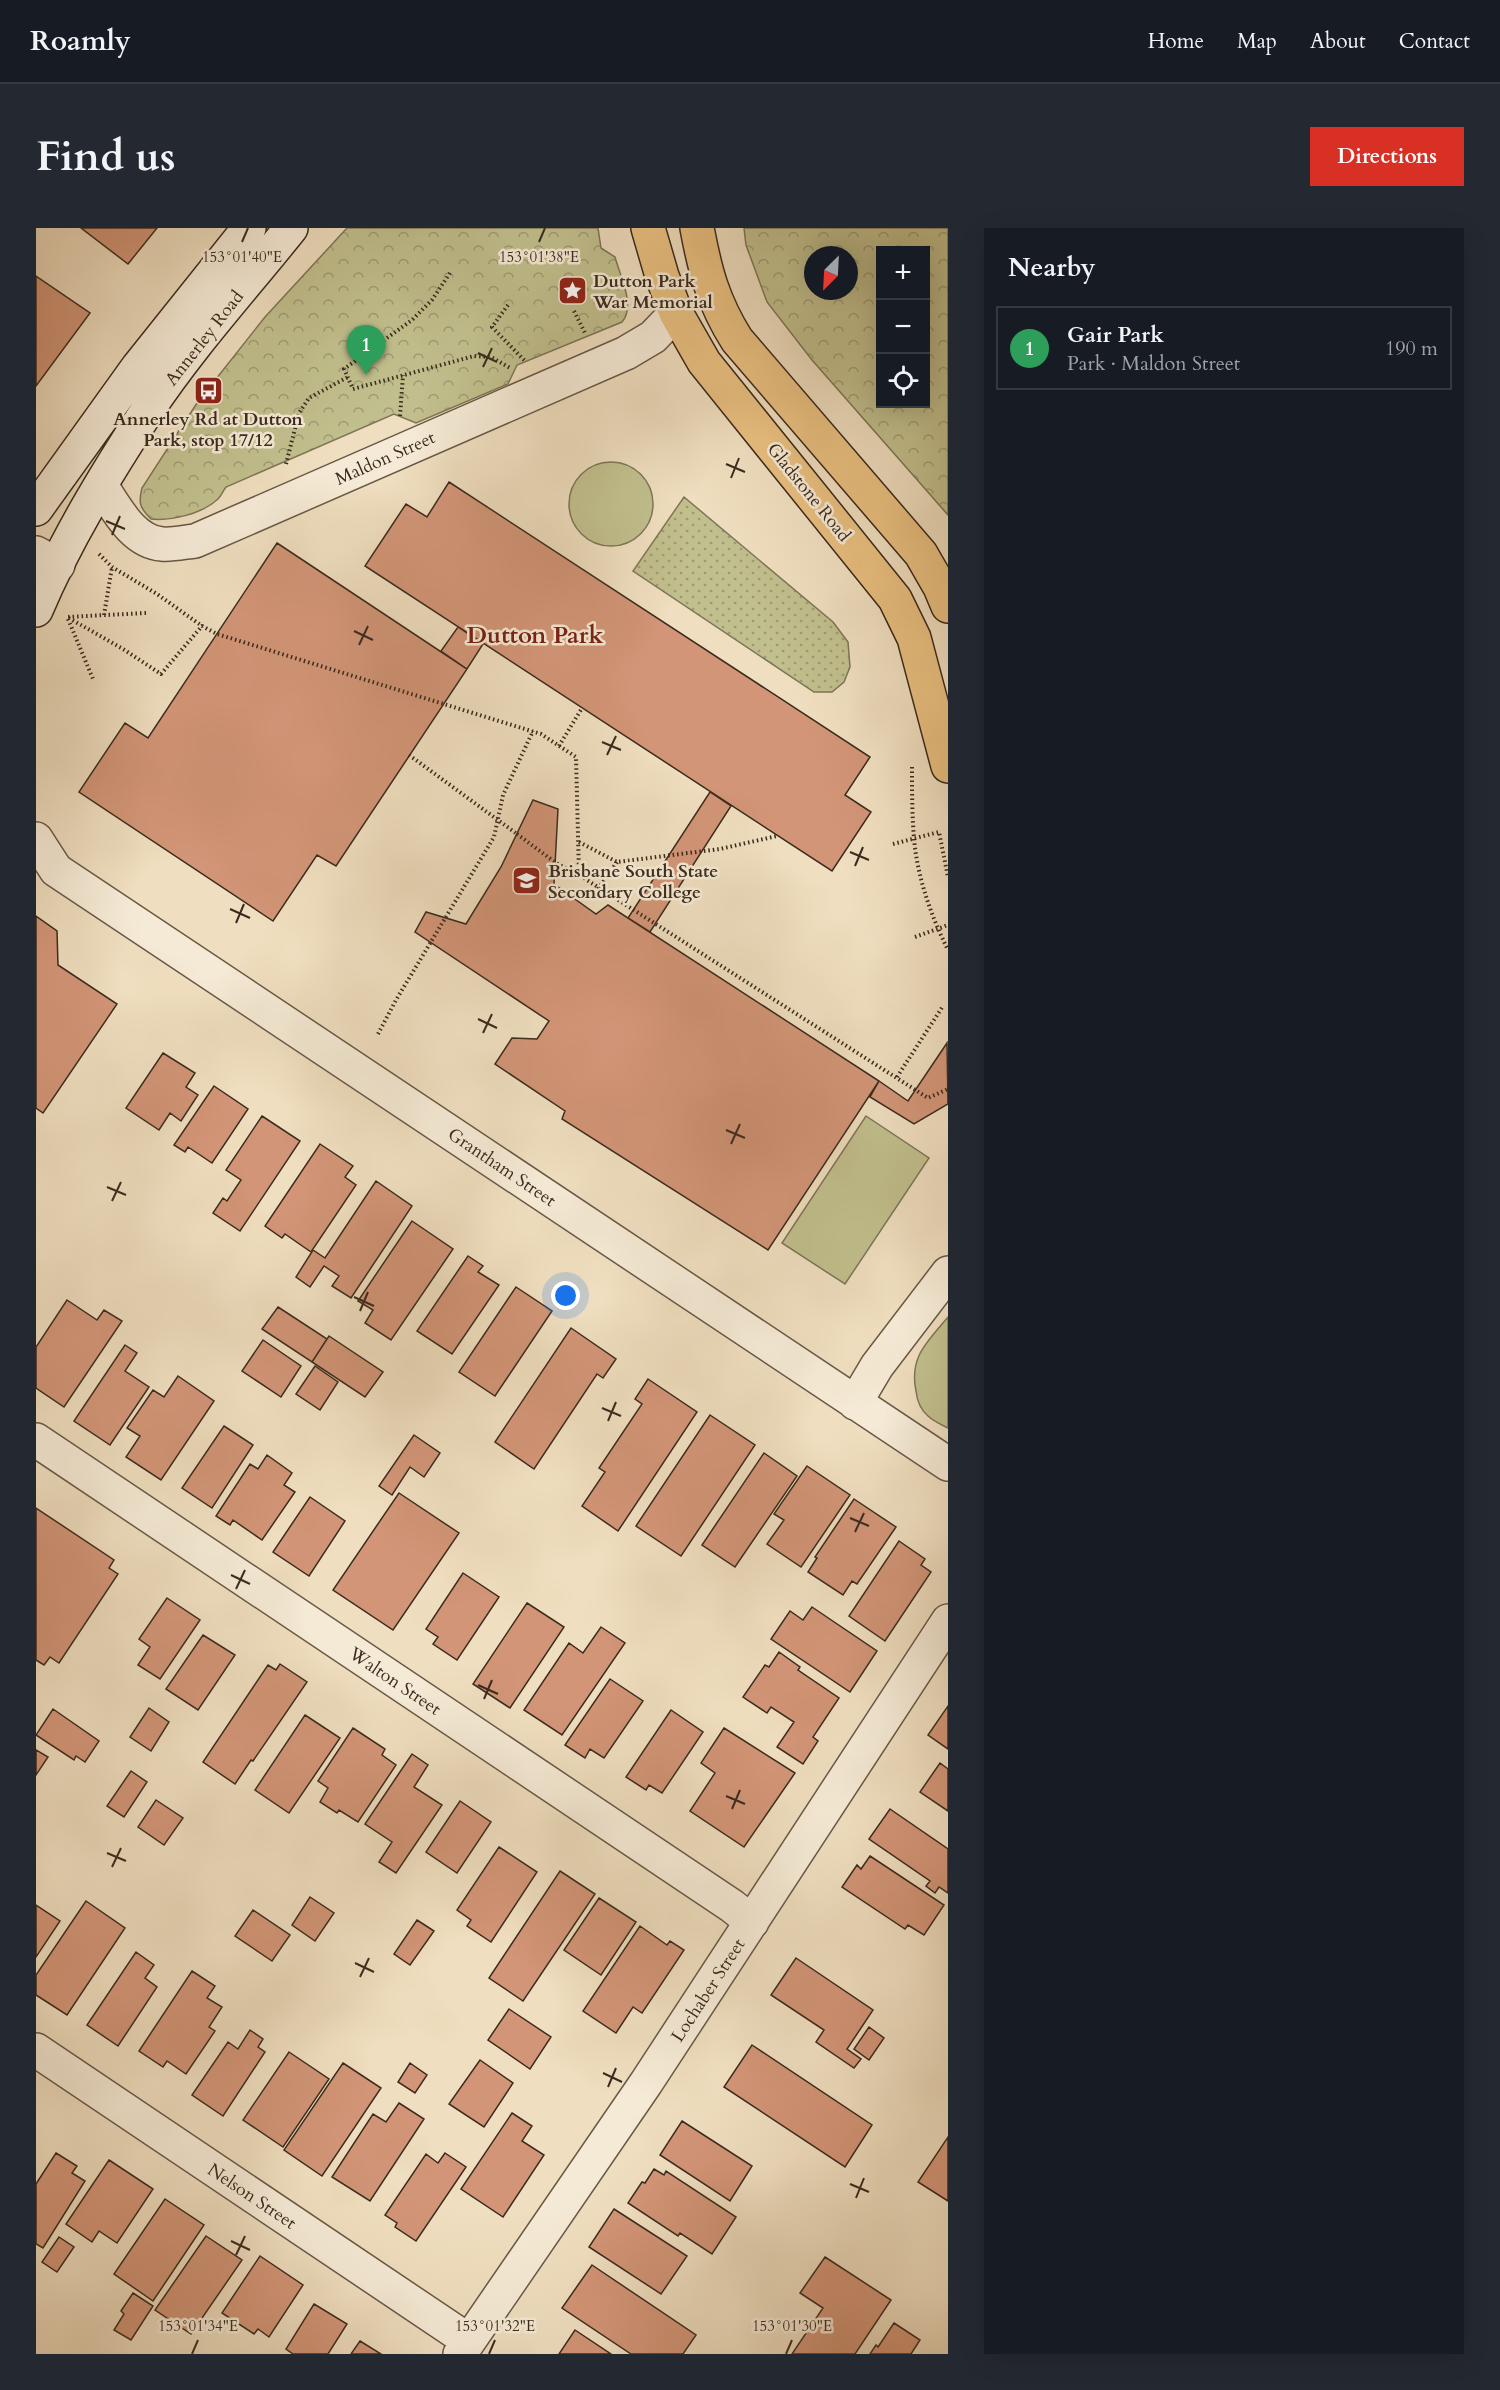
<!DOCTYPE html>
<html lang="en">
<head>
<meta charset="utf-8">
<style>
	:root { --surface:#171b24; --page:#242831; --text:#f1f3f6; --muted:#9ea1a6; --line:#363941; --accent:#d93025 }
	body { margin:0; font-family:Cardo,serif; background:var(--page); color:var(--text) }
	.controls { position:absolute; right:18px; top:18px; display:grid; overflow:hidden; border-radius:0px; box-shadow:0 6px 24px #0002 }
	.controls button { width:54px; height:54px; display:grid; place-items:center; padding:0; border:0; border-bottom:2px solid var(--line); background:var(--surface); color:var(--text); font:30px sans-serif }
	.compass { position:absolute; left:768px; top:18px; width:54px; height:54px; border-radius:50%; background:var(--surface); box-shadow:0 6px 24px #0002; rotate:204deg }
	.you { position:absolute; left:530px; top:1068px; width:21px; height:21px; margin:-15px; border:4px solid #fff; border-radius:50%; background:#1a73e8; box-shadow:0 0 0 9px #1a73e833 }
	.badge { display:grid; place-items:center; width:39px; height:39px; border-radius:50%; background:var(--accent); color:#fff; font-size:20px; font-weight:700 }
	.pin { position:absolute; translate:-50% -50px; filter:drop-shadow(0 2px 3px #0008) }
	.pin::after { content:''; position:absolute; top:32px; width:21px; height:18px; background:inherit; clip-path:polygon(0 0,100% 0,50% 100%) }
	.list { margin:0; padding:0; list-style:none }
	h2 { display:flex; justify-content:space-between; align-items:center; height:78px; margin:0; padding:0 24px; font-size:26px }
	h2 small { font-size:20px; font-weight:400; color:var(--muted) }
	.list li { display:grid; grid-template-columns:39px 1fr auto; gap:18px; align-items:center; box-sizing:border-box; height:84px; margin:0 12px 12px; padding:0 12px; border:2px solid var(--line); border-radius:0px }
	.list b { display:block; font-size:22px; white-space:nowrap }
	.list p { margin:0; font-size:20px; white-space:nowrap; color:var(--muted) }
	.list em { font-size:20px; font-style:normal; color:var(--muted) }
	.icon { flex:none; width:33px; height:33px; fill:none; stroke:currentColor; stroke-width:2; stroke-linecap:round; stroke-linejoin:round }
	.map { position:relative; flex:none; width:912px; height:2126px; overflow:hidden; border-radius:0px }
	header { display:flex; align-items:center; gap:36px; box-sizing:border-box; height:84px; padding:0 30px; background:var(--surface); border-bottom:2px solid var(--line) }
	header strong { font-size:28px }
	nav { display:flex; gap:33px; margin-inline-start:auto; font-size:21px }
	.intro { display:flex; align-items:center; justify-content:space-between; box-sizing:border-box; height:144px; padding:0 36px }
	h1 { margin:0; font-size:42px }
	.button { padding:15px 27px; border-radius:0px; background:var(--accent); color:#fff; font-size:21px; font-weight:700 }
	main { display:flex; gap:36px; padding:0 36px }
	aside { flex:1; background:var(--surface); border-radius:0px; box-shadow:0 6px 24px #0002 }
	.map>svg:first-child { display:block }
</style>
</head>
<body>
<header>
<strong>Roamly</strong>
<nav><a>Home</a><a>Map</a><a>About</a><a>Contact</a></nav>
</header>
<div class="intro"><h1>Find us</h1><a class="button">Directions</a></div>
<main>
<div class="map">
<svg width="912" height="2126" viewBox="0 0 912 2126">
	<defs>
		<pattern id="grass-dots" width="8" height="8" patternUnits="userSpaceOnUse" patternTransform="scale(1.5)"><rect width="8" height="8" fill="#c1bf8d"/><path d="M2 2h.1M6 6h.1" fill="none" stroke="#9e9b73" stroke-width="1.8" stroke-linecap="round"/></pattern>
		<pattern id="park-crowns" width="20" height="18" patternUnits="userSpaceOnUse" patternTransform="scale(1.5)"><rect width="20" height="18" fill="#c1bf8d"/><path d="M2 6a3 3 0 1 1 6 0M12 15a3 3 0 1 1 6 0" fill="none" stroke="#9e9b73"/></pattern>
	</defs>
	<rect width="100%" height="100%" fill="#efdebf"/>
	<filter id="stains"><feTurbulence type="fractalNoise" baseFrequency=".00333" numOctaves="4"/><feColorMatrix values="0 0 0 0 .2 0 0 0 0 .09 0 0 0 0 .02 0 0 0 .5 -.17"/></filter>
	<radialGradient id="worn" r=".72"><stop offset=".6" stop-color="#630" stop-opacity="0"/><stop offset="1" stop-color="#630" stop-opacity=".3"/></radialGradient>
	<path fill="url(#grass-dots)" stroke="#7e7556" stroke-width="1.5" d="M648 269 797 394 812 414 814 439 808 454 796 464H778L597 343Z"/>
	<path fill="url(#park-crowns)" stroke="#7e7556" stroke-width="1.5" fill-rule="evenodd" d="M311 0H562L565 20 579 29C584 48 600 78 586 94L481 137 472 156 380 195 358 186 190 259C187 263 185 268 182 271 166 286 135 293 115 291 104 280 102 275 106 260L161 175 229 89Z
		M708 0H912V287L776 132 731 74 710 17ZM844 22H890V176H844ZM777 27H813V63H777Z"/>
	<path fill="#c1bf8d" stroke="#7e7556" stroke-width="1.5" d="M533 276a42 42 0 1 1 84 0a42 42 0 1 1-84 0Z
		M830 888 893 930 809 1056 746 1015Z
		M912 1089V1200C906 1197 897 1193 892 1188 885 1182 881 1172 880 1163 873 1129 891 1114 912 1089Z"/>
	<path fill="#d29577" stroke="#3b2b1e" stroke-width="1.5" d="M45 0H121L92 36Z
		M0 48 54 85 0 158Z
		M413 254 834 529 809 567 835 584 796 643 329 338 370 276 391 289Z
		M241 315 431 441 300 638 281 627 237 693 43 564 89 495 112 510Z
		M422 399 447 416 431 441 405 423Z
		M674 564 695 578 614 704 592 690Z
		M497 572 522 581 518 656 560 686 572 677 843 853 732 1022 526 891 529 883 459 836 476 810 501 811 513 793 379 704 390 684 430 696 465 639Z
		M0 688 21 703 22 737 81 776 7 885 0 880Z
		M911 815 912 876 878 896 834 869 843 853 872 873Z
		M127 825 159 845 150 859 162 867 145 893 134 885 123 902 90 880Z
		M178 858 212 881 176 935 152 919 149 924 138 917Z
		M226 888 264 913 204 1003 177 985 187 970 191 973 205 952 190 942Z
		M284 916 317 938 309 949 320 957 275 1024 249 1006 246 1010 229 998Z
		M340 953 376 978 315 1070 296 1058 303 1048 288 1038 274 1059 260 1049 277 1022 289 1030Z
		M376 993 417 1021 355 1112 329 1095 337 1082 322 1073Z
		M432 1028 447 1038 442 1044 463 1057 416 1126 381 1103Z
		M480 1059 516 1083 459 1168 423 1144Z
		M31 1072 61 1092 68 1082 86 1093 28 1179 0 1160V1119Z
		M242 1079 291 1111 276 1134 226 1101Z
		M535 1100 580 1131 567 1150 561 1146 498 1241 459 1214Z
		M293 1108 347 1144 329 1169 276 1134Z
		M227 1112 265 1138 245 1169 206 1143Z
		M89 1117 101 1125 89 1143 113 1159 74 1217 38 1193Z
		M279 1138 302 1154 284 1182 260 1166Z
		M142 1148 178 1173 125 1252 90 1229 104 1208 91 1200 117 1162 128 1169Z
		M612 1151 661 1184 582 1303 546 1278 569 1244 563 1240 606 1176 599 1171Z
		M674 1187 719 1217 645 1328 600 1298Z
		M188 1198 217 1217 176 1280 146 1260Z
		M378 1207 404 1225 388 1249 374 1239 356 1267 343 1258Z
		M728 1225 761 1248 699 1339 666 1317Z
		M231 1227 256 1245 248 1257 259 1264 226 1312 197 1292 194 1297 180 1288 214 1236 222 1241Z
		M771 1238 814 1267 765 1339 731 1316 748 1292 738 1286Z
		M363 1265 423 1305 357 1402 297 1362Z
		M274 1269 309 1293 273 1348 237 1324Z
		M818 1271 860 1299 821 1356 816 1353 807 1367 772 1344 781 1330 779 1329Z
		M0 1280 78 1332 73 1340 82 1346 23 1435 14 1429 8 1437 0 1432Z
		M863 1313 889 1331 885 1337 895 1344 849 1413 813 1388Z
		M427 1345 463 1369 421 1432 397 1416 402 1409 390 1401Z
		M131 1370 164 1392 124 1451 102 1437 114 1419 103 1411Z
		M491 1375 528 1399 474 1480 437 1456Z
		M776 1379 841 1423 814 1464 735 1411 754 1383 767 1392Z
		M565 1399 589 1415 526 1507 488 1482 533 1415 547 1425Z
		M167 1407 199 1427 162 1482 130 1461Z
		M743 1424 764 1439 762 1442 803 1470 777 1509 782 1513 767 1536 741 1519 758 1494 735 1479 731 1485 707 1469 729 1437 733 1439Z
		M244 1436 271 1454 217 1533 215 1532 199 1556 167 1534 232 1437 240 1442Z
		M574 1451 607 1473 568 1530 554 1521 549 1530 529 1517Z
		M912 1478V1521L892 1507Z
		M113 1480 133 1494 115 1523 94 1509Z
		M17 1481 63 1513 49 1534 40 1528 38 1532 0 1507Z
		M635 1482 667 1504 626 1565 613 1557 610 1562 590 1549Z
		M269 1487 304 1510 253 1585 219 1562Z
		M317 1500 349 1521 346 1527 360 1537 322 1594 303 1582 301 1585 284 1574 292 1560 282 1553Z
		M688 1500 759 1545 708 1619 654 1583 679 1545 665 1535Z
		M0 1522 12 1529 0 1547Z
		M376 1526 392 1537 378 1559 406 1577 360 1645 343 1634 356 1614 329 1596Z
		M904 1535 912 1541V1583L884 1564Z
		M95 1543 111 1554 88 1589 71 1578Z
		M120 1572 147 1590 128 1617 102 1599Z
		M424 1573 455 1594 421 1645 390 1624Z
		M854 1581 912 1621V1665L903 1659 899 1665 890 1658 894 1653 833 1611Z
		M463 1619 501 1644 455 1714 431 1698 435 1692 421 1682Z
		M834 1628 908 1677 888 1707 872 1697 869 1701 806 1659 821 1637 825 1641Z
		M524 1643 559 1666 487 1773 453 1750Z
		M274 1669 298 1685 279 1713 256 1697Z
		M563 1670 600 1694 565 1747 528 1722Z
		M50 1673 89 1700 31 1787 0 1767V1747Z
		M0 1677 24 1693 0 1729Z
		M217 1682 254 1707 236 1733 199 1708Z
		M381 1692 398 1703 374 1737 358 1726Z
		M604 1698 631 1717 634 1713 648 1722 606 1785 597 1779 580 1805 547 1783Z
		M100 1724 118 1737 109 1750 121 1759 82 1818 51 1797Z
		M760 1730 837 1782 811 1821 825 1831 818 1840 780 1814 788 1802 735 1767Z
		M156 1743 179 1758 171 1770 186 1779 173 1799 179 1803 150 1846 131 1833 127 1839 103 1823Z
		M473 1781 515 1809 494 1841 452 1812Z
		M833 1799 848 1810 833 1832 818 1821Z
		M214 1802 227 1811 222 1819 229 1824 187 1888 156 1867 192 1814 202 1821Z
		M716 1817 836 1897 809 1939 688 1859Z
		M253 1824 293 1851 247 1919 207 1892Z
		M444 1832 477 1855 448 1899 413 1876Z
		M307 1835 345 1860 286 1948 248 1922Z
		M374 1835 391 1847 379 1865 362 1854Z
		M363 1875 388 1891 334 1973 296 1949 337 1886 350 1894Z
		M476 1885 496 1898 486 1913 508 1927 467 1989 425 1961Z
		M646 1893 716 1938 694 1973 624 1927Z
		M912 1909V1973L882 1954Z
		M20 1925 41 1938 36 1945 49 1953 7 2020 0 2016V1956Z
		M409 1925 430 1939 380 2013 359 1999 361 1995 349 1987 390 1926 402 1935Z
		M73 1932 117 1961 81 2015 63 2003 56 2014 30 1996Z
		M618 1941 628 1947 630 1943 700 1989 676 2026 644 2005 642 2008 592 1975 606 1954 609 1955Z
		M129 1971 168 1997 117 2073 78 2046Z
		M578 1981 651 2028 625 2066 553 2019Z
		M170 2008 206 2032 155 2106 119 2082Z
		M23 2009 38 2019 21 2044 6 2034Z
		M224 2028 267 2057 233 2109 222 2101 218 2106 186 2085Z
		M789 2029 855 2072 819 2126H756L787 2080 764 2065Z
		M556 2037 660 2107 647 2126H595L526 2080Z
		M97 2065 117 2078 95 2112 78 2102 88 2086 85 2083Z
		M278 2076 311 2096 292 2126H257L250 2121Z
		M858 2095 884 2112 875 2126H834L840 2117 842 2119Z
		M539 2102 575 2126H523Z
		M324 2113 345 2126H315Z"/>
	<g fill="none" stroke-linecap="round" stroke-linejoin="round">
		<defs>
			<path id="street" d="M66 259C80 280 97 314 126 316 136 317 149 314 159 313L590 125 617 109 640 85
				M0 325 22 337
				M0 611 20 642 912 1236
				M819 1175 841 1138 912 1045
				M0 1212 696 1678 716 1694
				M0 1822 433 2113
				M424 2126 610 1855 912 1393"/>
			<path id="secondary" d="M0 281 102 139 213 0
				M0 382C29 313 70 246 111 183 154 118 207 60 255 0"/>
			<path id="primary" d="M612 0 626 48 640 85 668 134 859 371 878 410 912 538
				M661 0C669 43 677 74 701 112L885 326 904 359 912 378"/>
		</defs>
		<use href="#street" stroke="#685846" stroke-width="36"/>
		<use href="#secondary" stroke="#3b2b1e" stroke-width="36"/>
		<use href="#primary" stroke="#3b2b1e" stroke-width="36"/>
		<path stroke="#3b2b1e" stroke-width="4" stroke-dasharray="1.5 3" stroke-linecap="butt" d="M414 45 396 72 376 92 308 141 317 161 438 128 455 129 474 140
			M472 77 456 99 489 133
			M538 83 550 107
			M364 188 367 147
			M250 236 263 185 273 170 312 149
			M63 326 76 339 121 366 166 398
			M110 385 31 389 87 421 125 446 166 398 181 406 505 506 540 529 543 647 892 870 912 861
			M68 387 76 339
			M32 391 57 451
			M523 518 546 480
			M876 539C876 563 876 587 878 610 881 648 895 688 912 722
			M481 606 520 635 543 647
			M543 614 581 634 684 621 741 608
			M857 616 903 604 912 649
			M562 661 581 634
			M879 709 912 697
			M342 806 360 772 458 609 467 567 497 503
			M861 849 907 778"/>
		<use href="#street" stroke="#f5ead5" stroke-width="33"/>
		<use href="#secondary" stroke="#f5ead5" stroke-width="33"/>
		<use href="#primary" stroke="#e8bf80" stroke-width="33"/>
		<path stroke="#3b2b1e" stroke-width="4" stroke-dasharray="1.5 3" stroke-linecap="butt" d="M373 527 481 606"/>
	</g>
	<path fill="none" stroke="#3b2b1e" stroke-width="2" d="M206 14 212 0M503 14 509 0M442 125 461 134M447 139 456 120M690 236 709 244M695 250 703 230M70 293 89 301M76 307 84 288M318 403 337 412M323 417 332 398M566 514 585 522M571 527 580 508M814 624 833 632M819 638 827 619M194 681 214 690M200 695 208 676M442 791 461 800M447 805 456 786M690 902 709 910M695 916 704 896M71 959 90 967M76 973 85 954M318 1069 338 1078M324 1083 332 1064M566 1180 585 1188M572 1193 580 1174M814 1290 833 1298M819 1304 828 1285M195 1347 214 1356M200 1361 209 1342M442 1457 462 1466M448 1471 456 1452M690 1568 709 1576M696 1581 704 1562M71 1625 90 1633M76 1639 85 1620M319 1735 338 1744M324 1749 333 1730M567 1845 586 1854M572 1859 580 1840M814 1956 833 1964M820 1970 828 1950M195 2013 214 2022M200 2027 209 2008M156 2126 162 2112M453 2126 459 2112M750 2126 756 2112"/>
	<defs>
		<symbol id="sight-square" viewBox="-11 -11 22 22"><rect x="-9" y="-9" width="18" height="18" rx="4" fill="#8f2418" stroke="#f5ead5"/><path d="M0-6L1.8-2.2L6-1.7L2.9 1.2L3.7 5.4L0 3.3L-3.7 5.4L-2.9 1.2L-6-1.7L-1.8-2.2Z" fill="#fff"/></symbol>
		<symbol id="bus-square" viewBox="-11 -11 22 22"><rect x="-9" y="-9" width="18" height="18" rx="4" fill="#8f2418" stroke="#f5ead5"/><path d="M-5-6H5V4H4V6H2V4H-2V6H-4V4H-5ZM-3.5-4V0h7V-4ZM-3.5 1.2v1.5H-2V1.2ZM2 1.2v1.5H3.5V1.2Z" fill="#fff"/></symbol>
		<symbol id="school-square" viewBox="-11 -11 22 22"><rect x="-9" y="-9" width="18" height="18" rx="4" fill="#8f2418" stroke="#f5ead5"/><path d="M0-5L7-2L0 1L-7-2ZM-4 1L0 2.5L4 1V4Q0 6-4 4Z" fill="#fff"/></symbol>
	</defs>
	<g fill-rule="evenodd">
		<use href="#sight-square" x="520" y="46" width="33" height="33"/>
		<use href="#bus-square" x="156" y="146" width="33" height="33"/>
		<use href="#school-square" x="474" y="636" width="33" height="33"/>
	</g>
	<g text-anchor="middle" stroke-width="5" stroke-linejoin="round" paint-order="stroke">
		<g font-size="18" font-weight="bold" fill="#3b2b1e" stroke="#f5ead5" text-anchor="start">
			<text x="557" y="59">Dutton Park<tspan x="557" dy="21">War Memorial</tspan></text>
			<text x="172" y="197" text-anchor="middle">Annerley Rd at Dutton<tspan x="172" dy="21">Park, stop 17/12</tspan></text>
			<text x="512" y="649">Brisbane South State<tspan x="512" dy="21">Secondary College</tspan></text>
		</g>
		<g font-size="18" fill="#3b2b1e" stroke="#f5ead5">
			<text transform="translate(168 110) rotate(-52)" y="6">Annerley Road</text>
			<text transform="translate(349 230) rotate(-24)" y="6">Maldon Street</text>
			<text transform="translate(773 264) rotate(51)" y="6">Gladstone Road</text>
			<text transform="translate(466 939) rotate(34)" y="6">Grantham Street</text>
			<text transform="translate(359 1453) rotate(34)" y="6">Walton Street</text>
			<text transform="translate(672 1762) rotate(-57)" y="6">Lochaber Street</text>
			<text transform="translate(216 1968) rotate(34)" y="6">Nelson Street</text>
		</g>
		<g font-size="24" font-weight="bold" fill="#7a1f14" stroke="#f5ead5">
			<text x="499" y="415">Dutton Park</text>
		</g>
	</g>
	<g font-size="15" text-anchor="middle" fill="#3b2b1e" stroke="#f5ead5" stroke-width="5" stroke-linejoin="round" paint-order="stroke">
		<text x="206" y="34">153°01'40"E</text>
		<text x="503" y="34">153°01'38"E</text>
		<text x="162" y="2103">153°01'34"E</text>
		<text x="459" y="2103">153°01'32"E</text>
		<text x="756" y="2103">153°01'30"E</text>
	</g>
	<rect width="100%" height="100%" filter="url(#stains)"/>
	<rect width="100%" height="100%" fill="url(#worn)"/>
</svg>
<div class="controls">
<button>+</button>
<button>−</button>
<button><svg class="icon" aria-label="locate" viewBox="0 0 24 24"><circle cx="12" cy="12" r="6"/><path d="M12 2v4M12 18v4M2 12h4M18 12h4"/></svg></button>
</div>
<svg class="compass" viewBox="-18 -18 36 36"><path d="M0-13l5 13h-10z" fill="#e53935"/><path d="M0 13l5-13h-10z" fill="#9ea1a6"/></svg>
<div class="you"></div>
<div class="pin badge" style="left:330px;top:147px;background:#2e9e5b">1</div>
</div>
<aside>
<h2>Nearby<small></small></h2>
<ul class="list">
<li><span class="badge" style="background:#2e9e5b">1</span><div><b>Gair Park</b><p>Park · Maldon Street</p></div><em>190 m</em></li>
</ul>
</aside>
</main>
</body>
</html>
